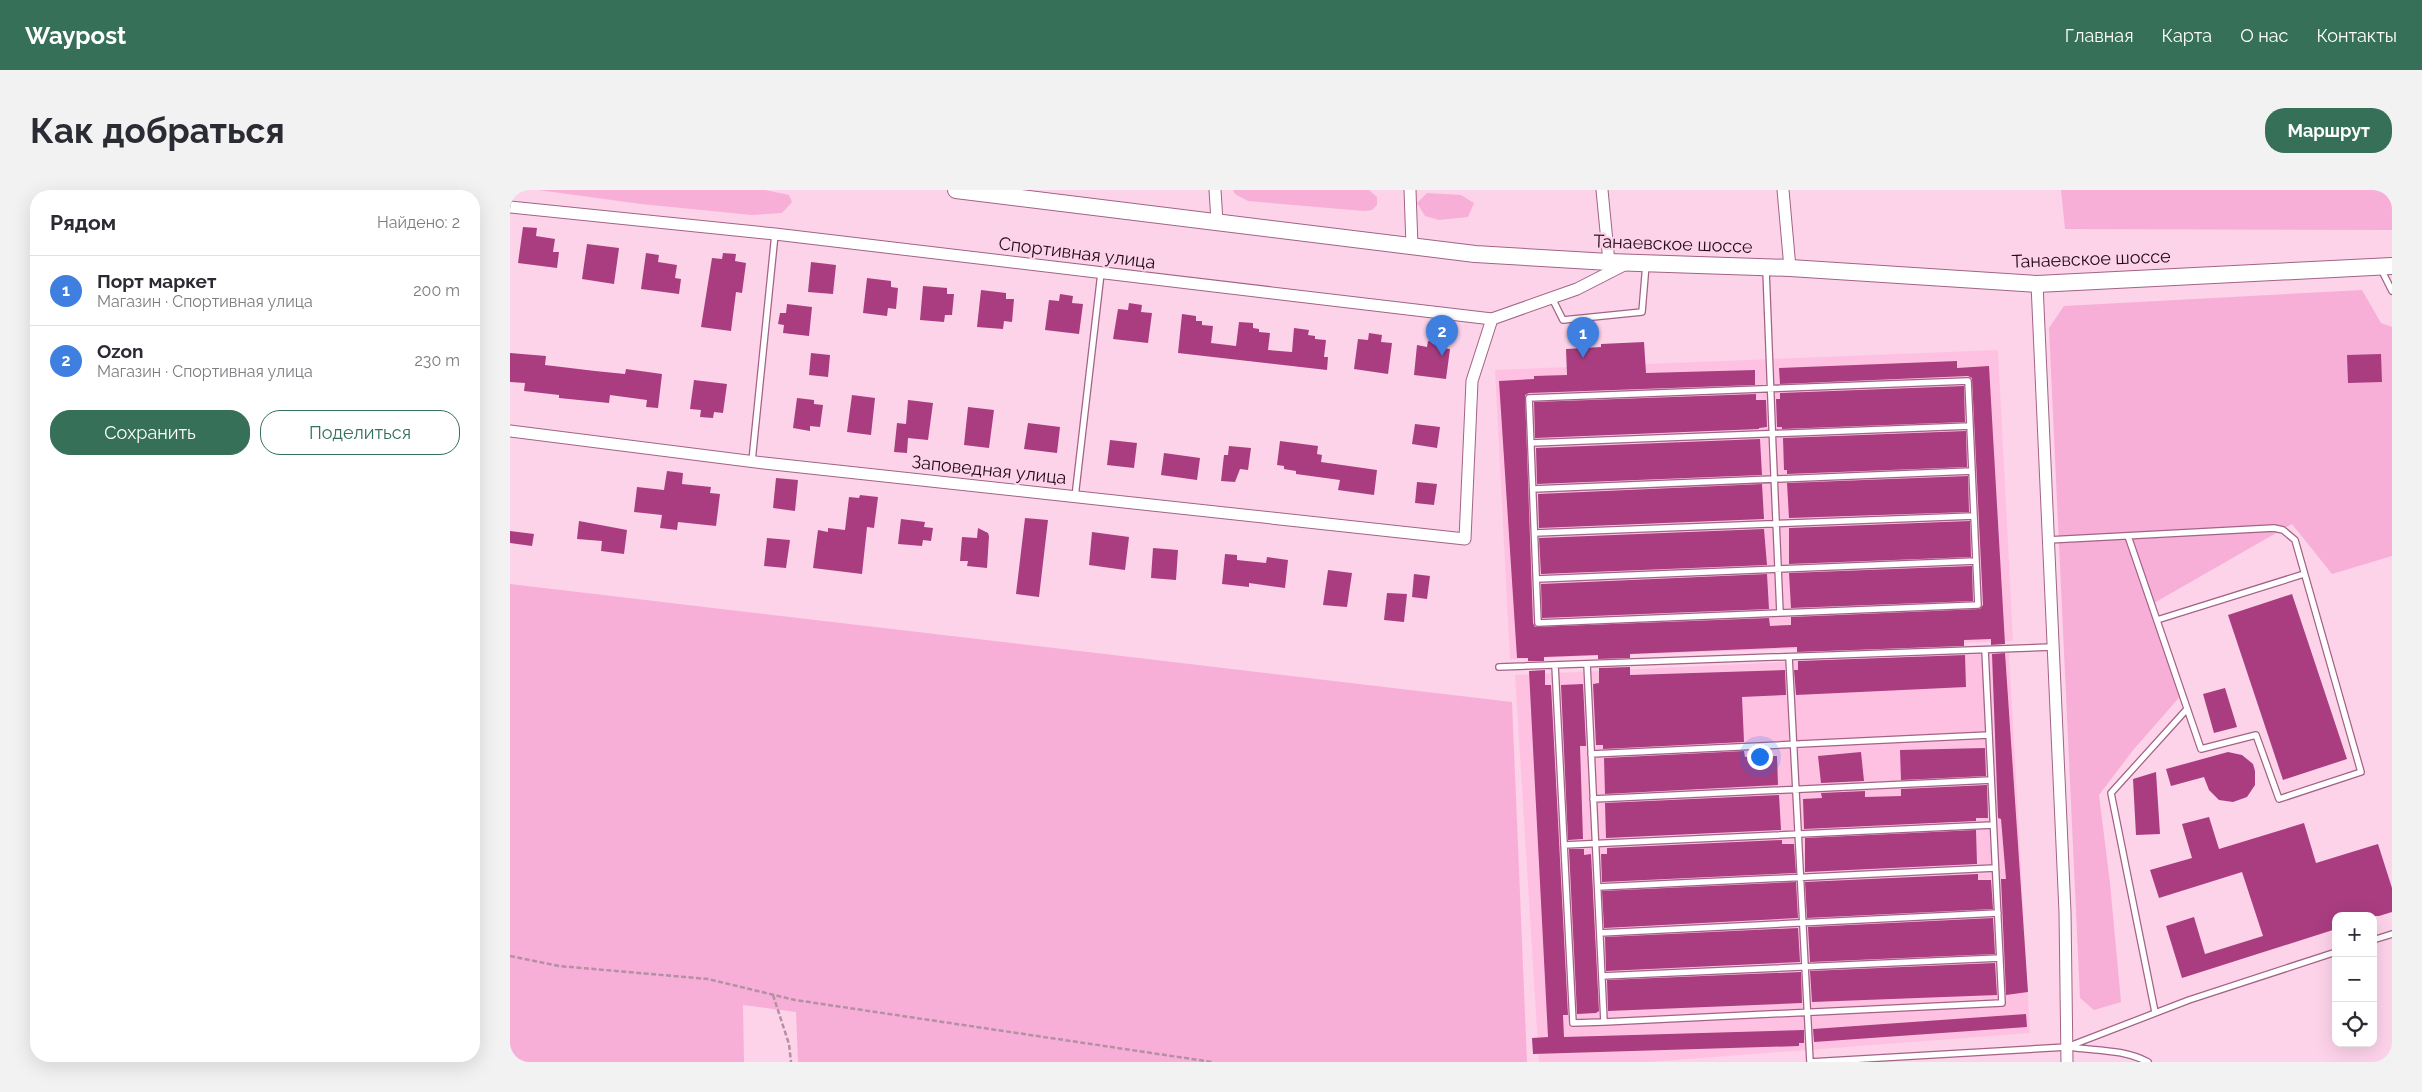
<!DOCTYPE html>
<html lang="ru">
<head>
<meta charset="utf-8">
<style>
	:root { --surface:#fff; --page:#f2f2f3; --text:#2b2b33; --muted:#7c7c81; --line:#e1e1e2; --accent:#367059 }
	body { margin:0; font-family:Raleway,sans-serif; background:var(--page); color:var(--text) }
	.controls { position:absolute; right:15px; bottom:15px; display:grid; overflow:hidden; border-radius:10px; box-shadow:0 5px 20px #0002 }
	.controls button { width:45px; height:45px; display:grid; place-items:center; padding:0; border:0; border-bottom:1px solid var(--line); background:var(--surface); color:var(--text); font:25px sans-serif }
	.you { position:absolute; left:1249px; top:566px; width:18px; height:18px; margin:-12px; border:4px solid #fff; border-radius:50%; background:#1a73e8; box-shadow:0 0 0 8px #1a73e833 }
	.badge { display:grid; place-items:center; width:32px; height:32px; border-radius:50%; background:var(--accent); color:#fff; font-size:16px; font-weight:700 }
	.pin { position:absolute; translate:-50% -41px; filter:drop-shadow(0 1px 2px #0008) }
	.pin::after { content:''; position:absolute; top:26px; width:18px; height:15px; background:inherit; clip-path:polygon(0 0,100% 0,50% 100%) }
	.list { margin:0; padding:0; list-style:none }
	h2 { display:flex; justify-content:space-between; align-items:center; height:65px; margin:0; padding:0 20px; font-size:21px }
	h2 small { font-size:16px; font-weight:400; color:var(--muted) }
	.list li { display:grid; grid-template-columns:32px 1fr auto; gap:15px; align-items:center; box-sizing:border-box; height:70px; padding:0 20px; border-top:1px solid var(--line) }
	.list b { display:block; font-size:19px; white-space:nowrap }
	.list p { margin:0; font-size:16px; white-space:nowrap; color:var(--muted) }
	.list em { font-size:16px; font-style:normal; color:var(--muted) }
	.actions { display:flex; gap:10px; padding:15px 20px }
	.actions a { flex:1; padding:11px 0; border:1px solid var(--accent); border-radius:20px; text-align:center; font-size:18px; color:var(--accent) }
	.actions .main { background:var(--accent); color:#fff }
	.icon { flex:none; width:28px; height:28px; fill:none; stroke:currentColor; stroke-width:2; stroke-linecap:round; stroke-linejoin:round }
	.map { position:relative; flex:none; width:1882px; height:872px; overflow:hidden; border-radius:20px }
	header { display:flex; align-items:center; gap:30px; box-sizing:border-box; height:70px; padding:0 25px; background:var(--accent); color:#fff }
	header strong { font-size:24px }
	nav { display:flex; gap:28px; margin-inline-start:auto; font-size:18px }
	.intro { display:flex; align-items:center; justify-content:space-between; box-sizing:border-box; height:120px; padding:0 30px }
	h1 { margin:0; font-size:35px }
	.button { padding:12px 22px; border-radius:20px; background:var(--accent); color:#fff; font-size:18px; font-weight:700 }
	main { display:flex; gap:30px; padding:0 30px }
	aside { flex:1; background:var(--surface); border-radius:20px; box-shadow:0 5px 20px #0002 }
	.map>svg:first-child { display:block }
</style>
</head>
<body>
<header>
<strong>Waypost</strong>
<nav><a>Главная</a><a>Карта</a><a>О нас</a><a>Контакты</a></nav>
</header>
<div class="intro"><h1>Как добраться</h1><a class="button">Маршрут</a></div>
<main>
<aside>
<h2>Рядом<small>Найдено: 2</small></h2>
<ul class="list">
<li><span class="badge" style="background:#3f7fe0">1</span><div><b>Порт маркет</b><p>Магазин · Спортивная улица</p></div><em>200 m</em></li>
<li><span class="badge" style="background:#3f7fe0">2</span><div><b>Ozon</b><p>Магазин · Спортивная улица</p></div><em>230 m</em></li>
</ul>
<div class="actions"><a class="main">Сохранить</a><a>Поделиться</a></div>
</aside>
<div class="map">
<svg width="1882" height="872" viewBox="0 0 1882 872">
	<rect width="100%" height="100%" fill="#fdd3e9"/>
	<path fill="#ffc1e2" d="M1488 160 1503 451 1000 469 985 180Z
		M1499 461 1520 843 1138 872H1029L1005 485Z"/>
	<path fill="#f7afd7" d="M28 0H255L279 5 282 12 272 23 242 25 131 14Z
		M723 0H859L867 7V15L862 20 854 21 738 11 725 4Z
		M1551 0H1882V40L1555 39Z
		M917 3 951 5 964 13 958 27 929 30 915 26 907 13Z
		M1852 100 1871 133 1882 137V366L1822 384 1782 334 1644 413 1674 502 1624 559 1589 605 1600 693 1611 812 1584 820 1570 808 1539 138 1554 116Z
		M0 394 1002 512 1017 872H288L286 822 233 815 234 872H0Z"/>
	<path fill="#a93d80" d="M13 37 27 38 26 46 45 49 43 62H49L47 78 8 73Z
		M77 54 109 58 104 94 72 89Z
		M136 63 149 65 148 72 167 75 165 88 171 89 169 104 131 99Z
		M213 63 226 64 225 71 236 73 232 103 226 102 221 141 191 137 202 68 212 69Z
		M301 72 326 75 323 104 298 102Z
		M357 88 381 91V97L388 98 386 119 378 118 377 126 353 123Z
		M413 96 437 98V104H444L442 125H435L434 132 410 130Z
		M471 100 496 103V109H504L502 132 494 131 493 139 467 137Z
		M550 104 563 106 562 113 573 114 569 144 535 140 539 110 549 111Z
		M619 113 632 115 631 122 642 123 638 153 603 149 608 119 618 120Z
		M277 114 302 117 299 146 273 143 274 135 268 134 270 123H276Z
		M672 124 686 126V131H692V135L703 136 701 153 726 156 729 132 743 133V138L749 139V142L760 143 758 160 782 162 784 138 799 140 798 145 805 146V149L816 150 814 167H818L817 180 668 163Z
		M859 143 872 145 871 152 882 153 878 184 844 179 848 149 858 150Z
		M918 151 931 153V158L940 159 936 189 904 185 907 155 917 157Z
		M1134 152 1136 183 1245 180V195L1019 203 1015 205 1023 433 1025 437 1259 428 1260 436 1281 435V427L1470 419 1473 415 1462 188 1458 186 1270 194 1269 178 1447 171V178L1479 176 1495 454 1481 455V449L1454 450V456L1287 462V457L1120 464V468L1088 469V465L1034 467V471H1018V468H1007L989 191 1024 189V186L1057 185 1056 159 1091 157V154Z
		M0 163 36 166 35 175 85 181 115 184 116 179 152 184 148 218 136 217 137 210 100 205 99 213 49 208V205L14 201 15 193 0 192Z
		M301 163 320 165 318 187 299 185Z
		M1871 164 1872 192 1838 193 1837 165Z
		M184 190 217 194 213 223 204 222 203 228 190 227 191 220 180 219Z
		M1454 196 1455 232 1272 239V237H1267L1266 209H1270V203Z
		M1246 204V210H1256L1257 237 1249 238V239L1025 248 1024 212Z
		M342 205 365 208 361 245 337 242Z
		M287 208 304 210V214L313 215 310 237 300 236V241L283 238Z
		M398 210 423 213 418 250 398 248 397 263 384 262 387 233 396 234Z
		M458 217 484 220 479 258 454 255Z
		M518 233 550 237 547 263 514 259Z
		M905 234 930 237 927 258 902 254Z
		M1456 241 1457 277 1277 284V280H1274L1273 248Z
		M1250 249 1252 285 1027 294 1026 258Z
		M600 250 627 253 624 278 597 275Z
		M770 251 808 256 807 264 812 265 811 272 867 280 864 305 828 300 830 290 786 284V281L774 279V276L767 275Z
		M719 256 741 258 738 280 730 279 725 292 711 291 714 265H718Z
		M654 263 690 268 687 290 651 285Z
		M157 281 173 283 172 294 201 297 200 303 210 304 206 336 168 332 167 340 150 338 152 325 124 322 127 297 154 300Z
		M1458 286 1459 322 1279 328 1277 293Z
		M266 288 288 290 285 321 263 318Z
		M907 292 927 294 924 315 905 313Z
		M1252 294 1254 329 1029 338 1028 304Z
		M350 305 368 307 364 338 357 337 352 384 303 378 308 340 318 342V338L335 340 339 307 349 308Z
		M515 328 538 330 529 407 506 404Z
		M391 329 415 332 414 337 423 338 421 351 413 350 412 356 388 354Z
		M69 331 117 340 114 364 91 361 92 351 67 349Z
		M1460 331 1461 367 1279 374V338Z
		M468 338 478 343 479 346 477 378 457 376 458 371H450L452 347 467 348Z
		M1254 339 1257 375 1031 384 1029 348Z
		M0 341 24 344 22 356 0 353Z
		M582 342 619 347 615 380 579 375Z
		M257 348 280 350 276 378 254 376Z
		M643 358 668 360 666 390 641 388Z
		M715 364 727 365V370L756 373 757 367 778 370 775 398 739 393V397L712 394Z
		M1462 376 1463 411 1281 418 1279 383Z
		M818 380 842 383 837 417 813 415Z
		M904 384 920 386 917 409 902 407Z
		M1257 384 1259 419 1032 428 1031 394Z
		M877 403 897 404 894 432 874 430Z
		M1782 404 1837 569 1773 590 1718 425Z
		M1495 463 1518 802 1496 805 1491 689H1496L1491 629 1488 628 1482 464Z
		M1455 465 1456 497 1286 505 1284 480H1288V471Z
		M1120 477V485L1275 480 1276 505 1232 507 1234 552 1093 559V555H1086L1083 494 1089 493V478Z
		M1035 480V495H1041L1058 825H1053L1054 847 1294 840V853H1289V856L1023 864 1022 848 1038 847 1019 481Z
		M1073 494 1076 556H1070L1073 649 1058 650 1051 495Z
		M1715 498 1727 537 1704 543 1693 504Z
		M1475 558 1476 586 1391 590 1390 560Z
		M1234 561 1235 567 1267 566 1268 595 1095 604 1094 568Z
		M1351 562 1354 591 1311 593 1308 566Z
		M1718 562 1732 565 1743 574 1745 581V595L1737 607 1723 612 1709 610 1699 600 1694 587 1661 596 1656 579Z
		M1646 582 1650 644 1626 645 1623 589Z
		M1477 595 1478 628H1466V631L1294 639 1293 609 1312 608 1311 603 1355 601V607L1391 606V599Z
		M1269 605 1271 640 1096 648 1095 613Z
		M1699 627 1709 659 1794 633 1806 673 1868 654 1882 698V722L1869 726H1826V739L1672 788 1656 736 1684 727 1695 764 1753 746 1732 682 1649 708 1640 680 1682 668 1672 634Z
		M1466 640 1467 674 1295 682V648Z
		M1272 650V654H1284L1286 683 1092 692 1091 664H1097V658Z
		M1059 659H1074V665L1081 664 1089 821 1086 823 1067 824Z
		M1468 684V690H1481L1483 719 1297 728 1295 692Z
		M1286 692 1288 728 1094 738 1092 701Z
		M1483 728 1485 764 1300 772 1298 737Z
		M1288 738 1290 772 1096 781 1095 747Z
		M1485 773 1487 805 1302 812 1300 781Z
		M1291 782 1292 813 1098 821 1097 790Z
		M1516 824 1517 837 1304 852 1303 839Z"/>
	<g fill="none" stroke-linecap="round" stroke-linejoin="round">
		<defs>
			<path id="lane" d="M1871 79 1882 101
				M1256 80C1260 194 1265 309 1270 423L1468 415 1458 191 1019 208 1028 433 1270 423
				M1042 108 1053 130 1132 122 1136 74
				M1021 253 1460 236
				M242 271 265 44
				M1023 299 1462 281
				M565 307 591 83
				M1025 343 1464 326
				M1538 350 1764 338 1773 340 1785 350 1851 582 1769 609 1746 545 1691 559 1618 346
				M1027 389 1466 371
				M1647 430 1794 384
				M1279 467 1300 872 1557 857 1679 810 1826 762
				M1077 474 1094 832 1492 813 1475 460
				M1045 475 1063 833 1094 832
				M989 477 1543 457
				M1081 564 1479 545
				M1083 609 1481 590
				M1054 655 1483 635
				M1088 697 1485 678
				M1090 743 1488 723
				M1863 750 1882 744
				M1092 786 1490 768
				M1645 822 1601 603 1677 519
				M1559 857C1587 861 1613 859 1638 872"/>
			<path id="street" d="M705 0 707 31
				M900 0 902 56
				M1092 0 1099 72
				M1273 0 1280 78
				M0 17 265 44 982 129 1067 99 1116 74
				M1527 94 1555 722 1557 872
				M0 241 254 273 955 349 962 191 982 129"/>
			<path id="secondary" d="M446 0 965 64 1099 72 1280 78 1527 94 1882 76"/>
		</defs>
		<use href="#lane" stroke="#a16386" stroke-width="8"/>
		<use href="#street" stroke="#a16386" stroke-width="13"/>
		<use href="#secondary" stroke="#a16386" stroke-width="18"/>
		<path stroke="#b490a3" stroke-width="2.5" stroke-dasharray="5 2.5" stroke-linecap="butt" d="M0 766 49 776 198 789 285 810 702 872
			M263 805 279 854 281 872"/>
		<use href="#lane" stroke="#fff" stroke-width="5.5"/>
		<use href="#street" stroke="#fff" stroke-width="11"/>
		<use href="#secondary" stroke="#fff" stroke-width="16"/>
	</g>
	<g text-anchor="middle" stroke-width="4.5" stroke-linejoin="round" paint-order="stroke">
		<g font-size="18" fill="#230b1a" stroke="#fdd3e9">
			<text transform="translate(1163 54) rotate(2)" y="6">Танаевское шоссе</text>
			<text transform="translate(567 63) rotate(7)" y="6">Спортивная улица</text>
			<text transform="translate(1581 69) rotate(-2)" y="6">Танаевское шоссе</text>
			<text transform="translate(479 280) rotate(6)" y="6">Заповедная улица</text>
		</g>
	</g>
</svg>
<div class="controls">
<button>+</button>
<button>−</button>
<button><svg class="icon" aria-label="locate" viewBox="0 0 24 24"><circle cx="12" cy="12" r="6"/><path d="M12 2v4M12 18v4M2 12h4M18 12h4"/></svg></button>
</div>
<div class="you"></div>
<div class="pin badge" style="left:1073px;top:168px;background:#3f7fe0">1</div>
<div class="pin badge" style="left:932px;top:166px;background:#3f7fe0">2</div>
</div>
</main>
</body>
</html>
